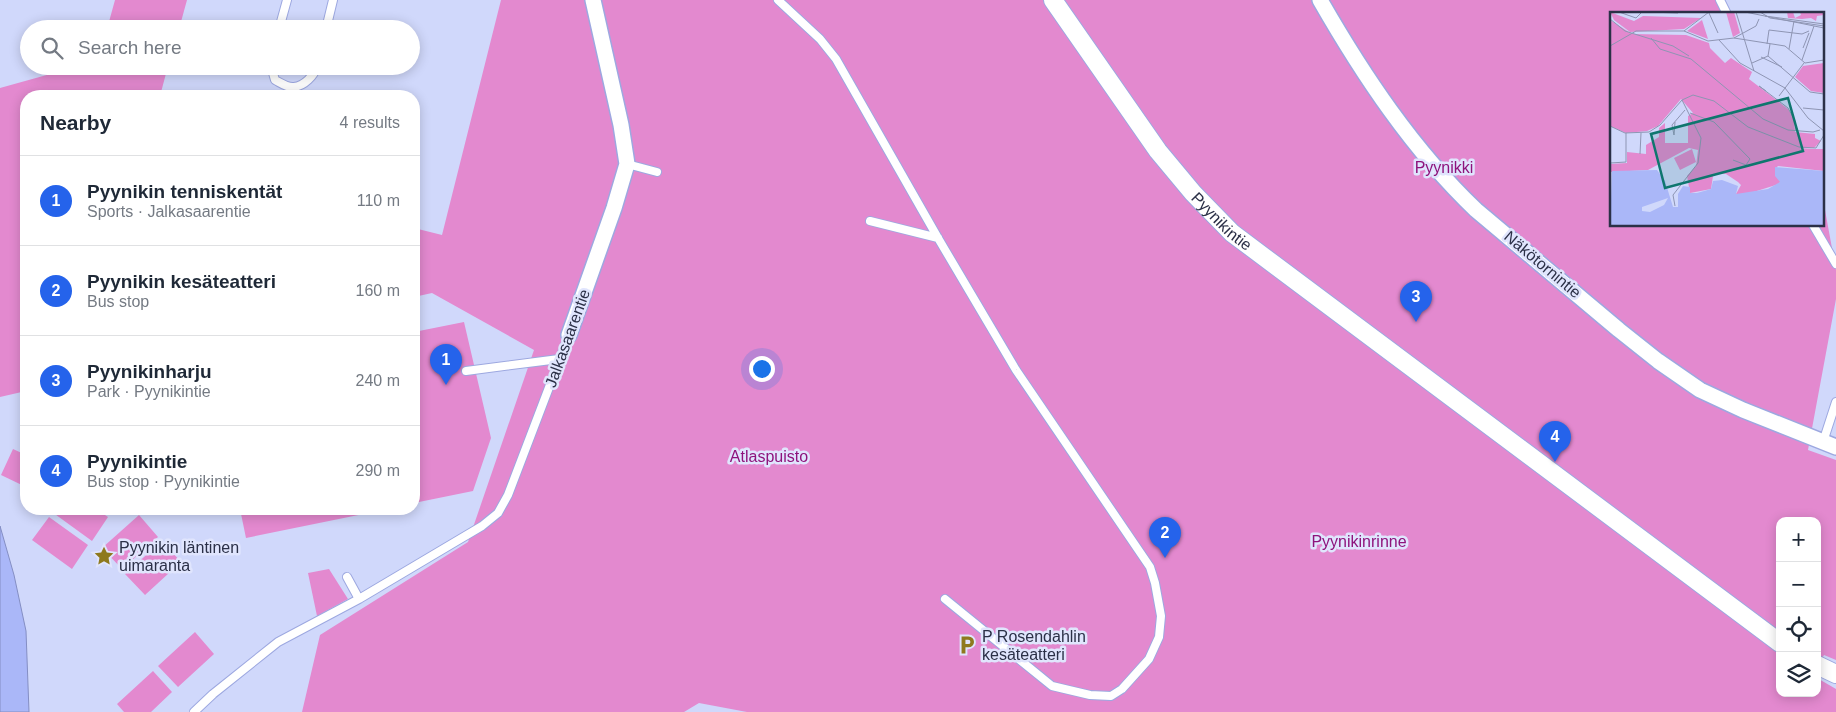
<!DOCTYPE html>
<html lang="en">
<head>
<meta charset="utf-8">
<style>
	:root { --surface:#fff; --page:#f6f6f7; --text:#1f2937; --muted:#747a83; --line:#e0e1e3; --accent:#2563eb }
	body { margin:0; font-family:Arial,sans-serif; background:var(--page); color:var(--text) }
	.controls { position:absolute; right:15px; bottom:15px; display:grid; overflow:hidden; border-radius:10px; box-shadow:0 2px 12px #0003 }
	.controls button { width:45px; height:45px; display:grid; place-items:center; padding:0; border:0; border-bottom:1px solid var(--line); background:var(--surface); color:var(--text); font:25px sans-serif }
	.you { position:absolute; left:761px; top:368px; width:18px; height:18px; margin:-12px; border:4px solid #fff; border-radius:50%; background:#1a73e8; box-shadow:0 0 0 8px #1a73e833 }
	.badge { display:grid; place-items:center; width:32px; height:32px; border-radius:50%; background:var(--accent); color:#fff; font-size:16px; font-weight:700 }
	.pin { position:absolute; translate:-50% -41px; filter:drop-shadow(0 1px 2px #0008) }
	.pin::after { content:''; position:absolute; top:26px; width:18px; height:15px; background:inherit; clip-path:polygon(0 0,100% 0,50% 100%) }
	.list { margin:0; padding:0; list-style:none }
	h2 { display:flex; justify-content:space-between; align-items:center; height:65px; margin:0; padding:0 20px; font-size:21px }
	h2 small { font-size:16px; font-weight:400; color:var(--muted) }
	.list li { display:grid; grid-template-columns:32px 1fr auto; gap:15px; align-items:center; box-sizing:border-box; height:90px; padding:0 20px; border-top:1px solid var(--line) }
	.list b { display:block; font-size:19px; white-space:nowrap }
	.list p { margin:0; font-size:16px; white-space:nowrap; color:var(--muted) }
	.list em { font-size:16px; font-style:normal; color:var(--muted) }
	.icon { flex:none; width:28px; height:28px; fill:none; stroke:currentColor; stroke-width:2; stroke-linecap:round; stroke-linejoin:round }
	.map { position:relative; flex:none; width:1836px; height:712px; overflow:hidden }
	.search { position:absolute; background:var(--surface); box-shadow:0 2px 12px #0003; left:20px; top:20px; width:400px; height:55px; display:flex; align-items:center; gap:12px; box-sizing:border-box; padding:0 18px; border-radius:28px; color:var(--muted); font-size:19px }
	.panel { position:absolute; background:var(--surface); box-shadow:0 2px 12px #0003; left:20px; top:90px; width:400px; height:425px; border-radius:20px }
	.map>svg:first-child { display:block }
</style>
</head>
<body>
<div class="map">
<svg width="1836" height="712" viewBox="0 0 1836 712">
	<rect width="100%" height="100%" fill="#d0d8fb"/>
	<path fill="#e389cf" d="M115 0H187L179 29H107Z
		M501 0H1718L1723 14H1611V225H1822V209L1825 210 1836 270V299L1808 450 1836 460V660L1824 655 1817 667V521H1780V693H1817V678L1836 689V712H747L699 703 684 712H302L320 635 468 542 534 350 432 293 414 297V228L442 235Z
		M79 66H168L160 96H26V391L0 397V88Z
		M464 322 491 438 473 491 414 503V332Z
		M13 449 26 455V487L1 475Z
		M54 509H96L108 517 92 541 52 512Z
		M240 509H388L246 538Z
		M139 515 158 537 122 569 102 548Z
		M49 517 88 545 72 569 32 540Z
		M162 541 181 562 145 595 125 574Z
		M329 569 348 599 317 616 308 573Z
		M195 632 214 654 178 687 158 666Z
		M153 671 172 692 151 712H124L117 704Z"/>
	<path fill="#aab7f8" stroke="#848ec3" d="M0 526 14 575 26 631 29 712H0Z"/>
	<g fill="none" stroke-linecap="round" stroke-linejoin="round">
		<defs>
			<path id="service" d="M778 0 820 39 836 59 938 238 1016 370 1150 567 1155 583 1161 616 1159 637 1149 659 1122 689 1111 696 1090 695 1052 686 945 599
				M1720 0 1727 14
				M279 29 287 0
				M326 29 333 0
				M271 66 275 80C281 83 287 88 294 87 304 86 314 76 317 66
				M627 164 657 172
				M870 221 938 238
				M1813 225 1836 264
				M466 371 559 359
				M1823 442 1836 402
				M347 577 359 599
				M194 712 213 694 278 642 359 599 482 526 498 513 508 495 569 335"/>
			<path id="minor" d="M1320 0C1363 75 1413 150 1476 210L1619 330 1658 361 1700 390 1743 410 1836 447
				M569 335 614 208 627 164 621 125 593 0"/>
			<g id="tertiary">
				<path id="s1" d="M1053 0 1158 151 1193 193 1232 233 1780 643"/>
				<path d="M1817 665 1836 674"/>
			</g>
		</defs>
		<use href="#service" stroke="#9da8e0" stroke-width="10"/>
		<use href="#minor" stroke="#9da8e0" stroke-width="18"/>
		<use href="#tertiary" stroke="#9da8e0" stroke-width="20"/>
		<use href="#service" stroke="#fff" stroke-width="8"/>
		<use href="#minor" stroke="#fff" stroke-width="15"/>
		<use href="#tertiary" stroke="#fff" stroke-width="18"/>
	</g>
	<defs>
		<symbol id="sight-bare" viewBox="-9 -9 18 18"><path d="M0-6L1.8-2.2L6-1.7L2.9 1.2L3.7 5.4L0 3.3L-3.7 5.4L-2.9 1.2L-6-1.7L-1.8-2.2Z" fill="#8e791e" stroke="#e0e5fd" stroke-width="2.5" paint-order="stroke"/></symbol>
		<symbol id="parking-bare" viewBox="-9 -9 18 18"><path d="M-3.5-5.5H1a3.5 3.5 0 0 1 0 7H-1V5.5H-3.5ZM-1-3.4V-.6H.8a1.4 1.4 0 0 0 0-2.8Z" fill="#8e791e" stroke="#e0e5fd" stroke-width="2.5" paint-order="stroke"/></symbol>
	</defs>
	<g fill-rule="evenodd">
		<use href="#sight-bare" x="90" y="542" width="28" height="28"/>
		<use href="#parking-bare" x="953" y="631" width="28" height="28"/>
	</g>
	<g text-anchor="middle" stroke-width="5" stroke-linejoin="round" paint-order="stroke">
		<g font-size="16" fill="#8e137c" stroke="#e0e5fd">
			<text x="1444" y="173">Pyynikki</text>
			<text x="769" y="462">Atlaspuisto</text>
			<text x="1359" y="547">Pyynikinrinne</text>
		</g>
		<g font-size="16" fill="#2b3047" stroke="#e0e5fd">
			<text dy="6" stroke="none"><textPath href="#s1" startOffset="279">Pyynikintie</textPath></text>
			<text transform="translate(1543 264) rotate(40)" y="6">Näkötornintie</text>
			<text transform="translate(567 338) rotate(-70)" y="6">Jalkasaarentie</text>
		</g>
		<g font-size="16" fill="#2b3047" stroke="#e0e5fd" text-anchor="start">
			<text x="119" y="553">Pyynikin läntinen<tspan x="119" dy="18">uimaranta</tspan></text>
			<text x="982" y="642">P Rosendahlin<tspan x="982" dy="18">kesäteatteri</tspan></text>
		</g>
	</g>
	<g transform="translate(1610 12)">
		<rect width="214" height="214" fill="#d0d8fb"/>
		<path d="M0 0 24 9 33 4 91 6 74 17 20 20 4 8ZM116 0H124L130 21 123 25ZM177 0H183L185 6 191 3 190 0H214V3L207 4 206 9 201 6 192 7 178 6ZM0 8 22 22 76 23 99 31 100 36 115 51 121 46 142 60 139 67 178 97 184 107 185 120 205 122V126L211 129 204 136 190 137H214V159L168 154 165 157 171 168 169 172 134 183 126 182 131 173 128 170 116 162 107 161 103 164 101 177 80 181 77 164 86 154 88 138 79 136 38 158 0 160V152L17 151V140L36 142V133L49 125V116L55 111V131H78V104L83 101 71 87 48 114 37 119 16 121 0 114ZM92 8 98 27 77 19ZM214 51V81L201 79 185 65 193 54ZM82 137 86 150 70 158 64 146Z" fill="#e389cf"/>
		<path d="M165 155 214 159V214H0L2 159 47 158 55 169 63 195H68V182L73 174 80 175V181H87L101 177 103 169 112 168 128 174 126 182 158 177 170 170 165 164ZM58 186 54 193 40 200 32 199V195Z" fill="#aab7f8" fill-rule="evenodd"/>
		<path fill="none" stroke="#8e95b3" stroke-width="1" d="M9 0 26 6 32 0M39 0 68 1M126 0 144 59M135 0 214 16M150 0 160 6 214 14M99 1 108 21M155 4 214 12M0 7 15 19 63 34 79 44M74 19 99 0M41 26 50 37 81 47 153 107 178 118 203 120 210 118M124 26 146 14 149 7M109 28 130 51 175 76 198 106 214 119M157 32 159 18 192 22 199 19M160 32 158 44 200 80 214 82M0 34 26 19H74L98 29 124 26 175 34 195 51 214 48M193 36 199 21M179 37 184 9M151 45 172 55M192 48 204 14M142 51 158 44M156 79 149 74 178 96 185 109 186 119M169 84 194 51M193 96 214 98M80 101 104 110 140 147 136 153 123 148M65 110 64 123 62 113 75 98M0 114 15 121 39 120 50 113 72 88 83 83 104 89 138 115 189 135 206 136 214 123M30 142 31 121M0 151 16 150V121M65 194 63 183 88 151 91 126 72 88"/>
		<path fill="#0f766e" fill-opacity="0.15" stroke="#0f766e" stroke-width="2.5" d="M178 86 193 139 55 176 41 122Z"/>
		<rect width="214" height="214" fill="none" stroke="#2b3047" stroke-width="2.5"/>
	</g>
</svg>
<div class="controls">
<button>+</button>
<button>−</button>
<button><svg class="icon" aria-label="locate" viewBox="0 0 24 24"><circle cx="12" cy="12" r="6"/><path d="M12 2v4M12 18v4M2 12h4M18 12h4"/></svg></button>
<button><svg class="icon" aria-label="layers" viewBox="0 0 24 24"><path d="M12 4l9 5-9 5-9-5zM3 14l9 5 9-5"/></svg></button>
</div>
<div class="you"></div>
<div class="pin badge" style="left:446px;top:385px">1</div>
<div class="pin badge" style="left:1165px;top:558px">2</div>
<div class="pin badge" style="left:1416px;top:322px">3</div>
<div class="pin badge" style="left:1555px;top:462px">4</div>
<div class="search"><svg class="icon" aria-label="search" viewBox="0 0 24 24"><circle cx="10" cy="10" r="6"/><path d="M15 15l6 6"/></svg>Search here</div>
<section class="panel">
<h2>Nearby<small>4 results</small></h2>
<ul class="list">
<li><span class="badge">1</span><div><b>Pyynikin tenniskentät</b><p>Sports · Jalkasaarentie</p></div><em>110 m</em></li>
<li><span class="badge">2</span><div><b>Pyynikin kesäteatteri</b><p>Bus stop</p></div><em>160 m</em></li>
<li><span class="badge">3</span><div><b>Pyynikinharju</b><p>Park · Pyynikintie</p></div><em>240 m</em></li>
<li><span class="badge">4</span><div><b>Pyynikintie</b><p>Bus stop · Pyynikintie</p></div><em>290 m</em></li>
</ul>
</section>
</div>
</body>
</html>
